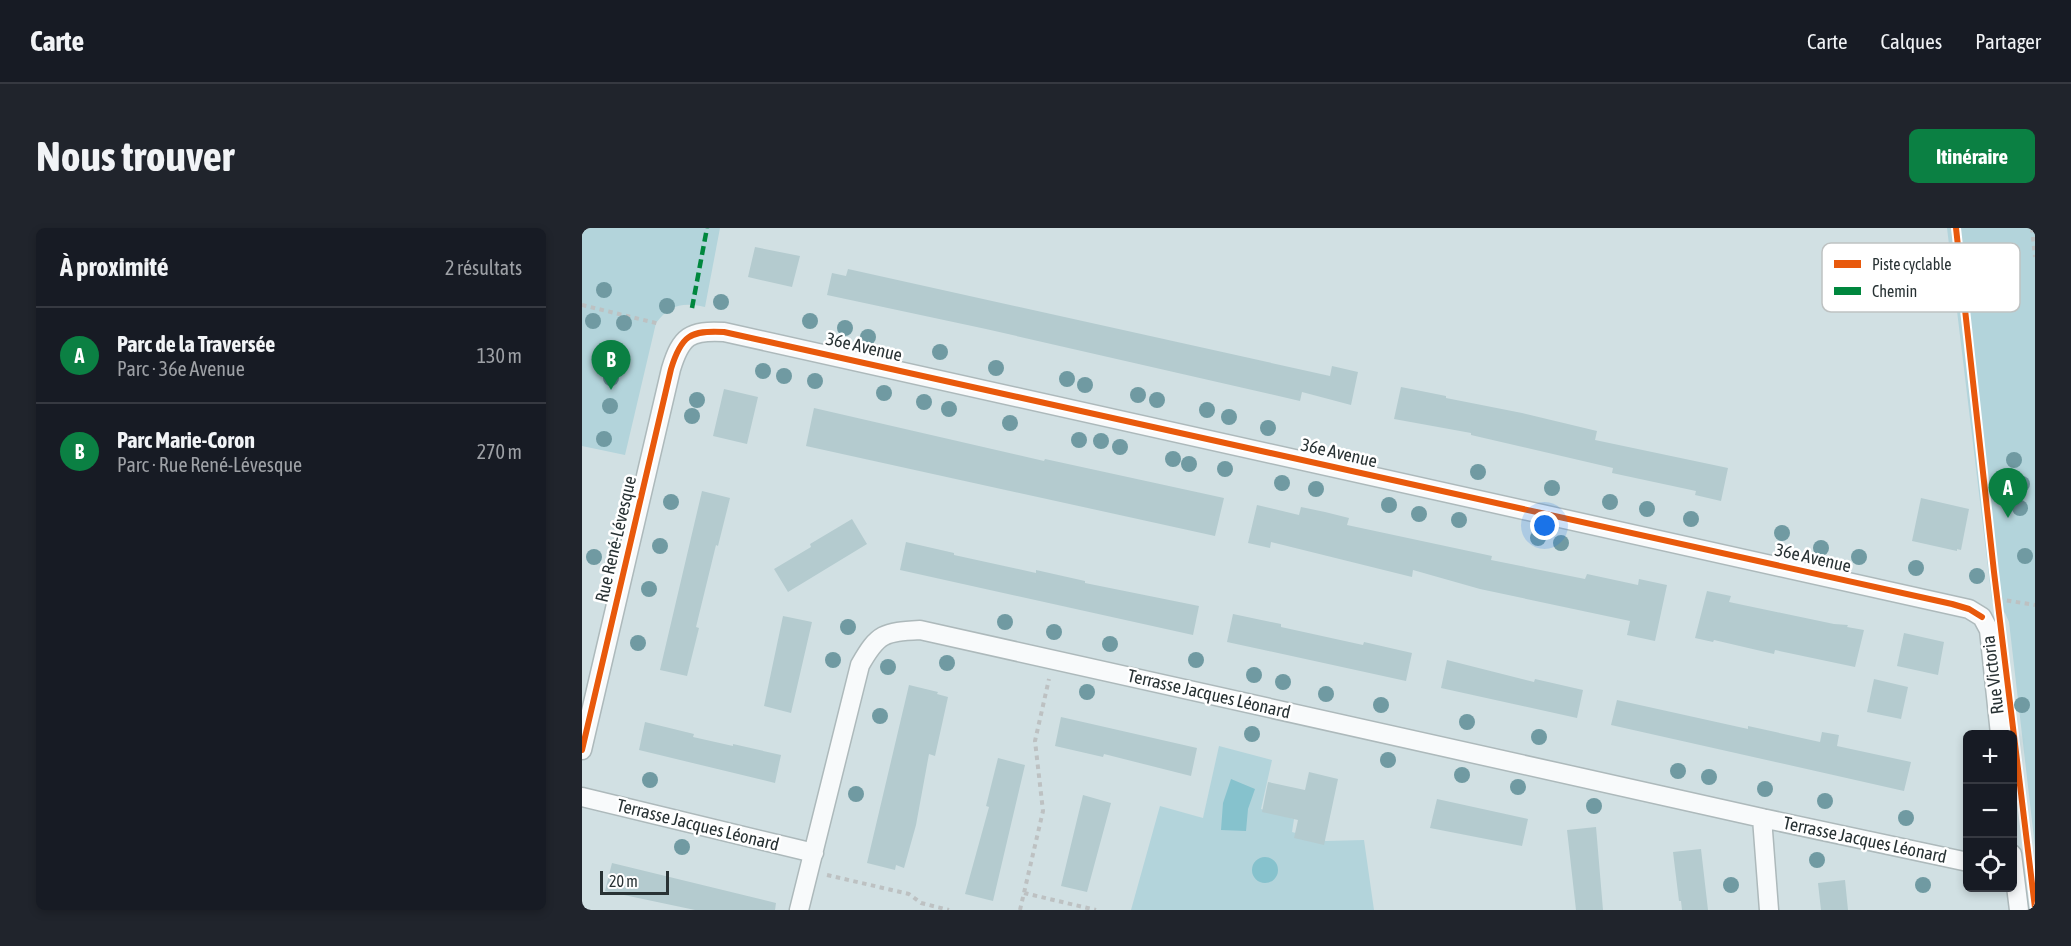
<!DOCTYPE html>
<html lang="fr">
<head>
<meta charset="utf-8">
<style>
	:root { --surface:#171b24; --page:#20242c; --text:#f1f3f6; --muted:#9ea1a6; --line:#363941; --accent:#0b8043 }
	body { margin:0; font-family:"Asap Condensed",sans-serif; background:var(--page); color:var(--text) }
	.controls { position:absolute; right:18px; bottom:18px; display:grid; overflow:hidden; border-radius:9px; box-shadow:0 3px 9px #0003 }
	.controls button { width:54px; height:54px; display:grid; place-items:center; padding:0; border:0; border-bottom:2px solid var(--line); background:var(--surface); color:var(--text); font:30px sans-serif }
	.scale { position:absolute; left:18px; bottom:15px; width:69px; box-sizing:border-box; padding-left:6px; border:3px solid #283234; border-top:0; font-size:16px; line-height:21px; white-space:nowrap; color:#283234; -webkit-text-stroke:4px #fff; paint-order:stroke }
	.you { position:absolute; left:963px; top:298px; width:21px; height:21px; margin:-15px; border:4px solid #fff; border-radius:50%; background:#1a73e8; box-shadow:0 0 0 9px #1a73e833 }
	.badge { display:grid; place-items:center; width:39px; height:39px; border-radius:50%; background:var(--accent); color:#fff; font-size:20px; font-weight:700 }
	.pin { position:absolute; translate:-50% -50px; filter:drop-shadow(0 2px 3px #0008) }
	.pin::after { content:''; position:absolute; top:32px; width:21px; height:18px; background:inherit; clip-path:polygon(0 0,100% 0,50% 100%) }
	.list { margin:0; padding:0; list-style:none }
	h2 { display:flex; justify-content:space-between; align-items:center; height:78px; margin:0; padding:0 24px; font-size:26px }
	h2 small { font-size:20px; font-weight:400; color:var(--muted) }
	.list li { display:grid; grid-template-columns:39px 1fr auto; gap:18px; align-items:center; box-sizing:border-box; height:96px; padding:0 24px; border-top:2px solid var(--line) }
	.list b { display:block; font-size:22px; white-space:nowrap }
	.list p { margin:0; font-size:20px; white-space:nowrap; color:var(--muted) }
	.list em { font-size:20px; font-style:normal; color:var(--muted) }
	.icon { flex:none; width:33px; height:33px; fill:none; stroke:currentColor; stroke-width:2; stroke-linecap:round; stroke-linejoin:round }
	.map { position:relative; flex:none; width:1453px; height:682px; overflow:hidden; border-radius:9px }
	header { display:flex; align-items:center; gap:36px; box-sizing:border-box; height:84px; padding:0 30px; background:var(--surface); border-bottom:2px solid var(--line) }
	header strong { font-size:28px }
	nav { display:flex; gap:33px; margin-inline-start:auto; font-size:21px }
	.intro { display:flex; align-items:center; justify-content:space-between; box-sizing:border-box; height:144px; padding:0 36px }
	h1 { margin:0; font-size:42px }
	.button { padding:15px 27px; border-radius:9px; background:var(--accent); color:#fff; font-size:21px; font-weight:700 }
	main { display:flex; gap:36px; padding:0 36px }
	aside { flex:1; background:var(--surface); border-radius:9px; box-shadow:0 3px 9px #0003 }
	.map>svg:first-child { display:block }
</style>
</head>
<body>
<header>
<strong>Carte</strong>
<nav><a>Carte</a><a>Calques</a><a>Partager</a></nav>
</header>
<div class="intro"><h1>Nous trouver</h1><a class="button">Itinéraire</a></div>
<main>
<aside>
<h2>À proximité<small>2 résultats</small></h2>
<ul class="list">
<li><span class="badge">A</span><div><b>Parc de la Traversée</b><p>Parc · 36e Avenue</p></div><em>130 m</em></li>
<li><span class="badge">B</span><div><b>Parc Marie-Coron</b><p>Parc · Rue René-Lévesque</p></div><em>270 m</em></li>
</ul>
</aside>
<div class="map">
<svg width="1453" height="682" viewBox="0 0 1453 682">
	<rect width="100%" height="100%" fill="#d1e0e3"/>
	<path fill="#b3d4db" d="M0 0H138L123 79C100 74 88 77 74 95L43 227 0 218Z
		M1365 0H1453V619L1427 394 1423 385 1410 373Z
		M637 518 690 532 679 581 712 591 710 604 744 613 782 612 792 682H549L578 578 621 590Z"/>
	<path fill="#86c2cd" d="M649 551 673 561 666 581 664 603 639 602 641 575Z
		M670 642a13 13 0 1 1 26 0a13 13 0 1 1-26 0Z"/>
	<path fill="#b4cbcf" d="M173 19 218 28 210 59 166 49Z
		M266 41 748 148 750 138 776 144 769 177 720 164 718 173 404 101 245 67 250 45 264 48Z
		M819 159 864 168V170L940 185 1015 203 1013 212 1146 240 1139 273 1113 267 1114 263 1030 245 1031 240 889 207V205L812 191Z
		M142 161 176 169 165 216 131 208Z
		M232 180 462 233 463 231 642 270 633 308 224 218Z
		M120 263 148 270 136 318 134 317 114 399 117 400 105 448 78 442Z
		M1339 270 1387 281 1379 322 1375 321V323L1330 313Z
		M675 277 717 287 719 279 743 284 767 290 765 297 910 328 909 332 1003 351 1005 346 1056 357 1057 351 1085 357 1073 413 1045 407 1048 393 898 361 831 342 830 349 689 314 688 320 666 315Z
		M270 291 285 316 206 364 192 341 229 319 228 316Z
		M324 314 372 325V327L454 345V342L503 353V355L617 378 611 407 318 342Z
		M1125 363 1149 368 1147 374 1252 396 1266 397 1265 399 1282 402 1273 439 1193 422 1192 426 1132 412 1131 414 1113 410Z
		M651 386 699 396V399L781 417 782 414 830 425 824 453 645 414Z
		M201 388 230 394 209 485 182 478Z
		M1322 405 1362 414 1356 447 1315 438Z
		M865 432 952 454 953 451 1001 462 995 490 859 460Z
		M1292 451 1326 459 1319 491 1285 484Z
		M327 457 356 464 355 466 366 469 353 528 347 526 334 597 322 640 314 637 313 642 285 635Z
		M1035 472 1166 501V498L1238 514 1240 504 1257 507 1255 518 1329 534 1322 563 1029 497Z
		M479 489 615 520 609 548 522 526 521 529 473 518Z
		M63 494 112 506 111 509 151 518V516L199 527 193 555 57 522Z
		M416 530 443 537 411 673 383 666 407 579 404 578Z
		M727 544 756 551 742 617 712 610 716 592 680 584 686 554 723 562Z
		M501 567 529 575 505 664 479 658Z
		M855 571 946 591 940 618 848 600Z
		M1014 599 1021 682H994L985 602Z
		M1119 621 1126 682H1100L1099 673H1097L1091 624Z
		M30 635 194 675 193 682H113L23 663Z
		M1263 652 1266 682H1239L1236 655Z"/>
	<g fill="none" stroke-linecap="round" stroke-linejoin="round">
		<defs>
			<path id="street" d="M0 522 89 141C99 108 108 102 142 104L1387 381 1400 389 1407 402 1418 506
				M0 569 232 625
				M1180 590 1187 682
				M1430 626 1437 682
				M217 682 278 437C296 405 302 404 338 402L1180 590 1386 634"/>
		</defs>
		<use href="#street" stroke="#adb9bb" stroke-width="21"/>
		<path stroke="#bdc1c2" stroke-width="4" stroke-dasharray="4.5 4.5" stroke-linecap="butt" d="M1450 0 1453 29
			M0 77 78 96
			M1416 371 1453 377
			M245 647 327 666 339 675 367 682
			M442 665 514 682
			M438 682 461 583 453 513 467 451"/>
		<use href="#street" stroke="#f8fafb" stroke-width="18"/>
		<path stroke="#00873e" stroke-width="4.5" stroke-dasharray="9 4.5" stroke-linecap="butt" d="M110 80 125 0"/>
		<defs>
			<path id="cycleway" d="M1374 0 1412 344 1453 680
				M0 522 89 141C99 108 108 102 142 104L1370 376 1387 381 1400 389"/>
		</defs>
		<use href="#cycleway" stroke="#fff" stroke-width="10"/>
		<use href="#cycleway" stroke="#e8590c" stroke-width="6"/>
	</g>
	<g fill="#709aa2">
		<circle cx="22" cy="62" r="8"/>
		<circle cx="139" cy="74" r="8"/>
		<circle cx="85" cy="78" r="8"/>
		<circle cx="11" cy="93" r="8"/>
		<circle cx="228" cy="93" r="8"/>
		<circle cx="42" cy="95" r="8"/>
		<circle cx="263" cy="100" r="8"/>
		<circle cx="286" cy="109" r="8"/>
		<circle cx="358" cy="124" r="8"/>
		<circle cx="414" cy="140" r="8"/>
		<circle cx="181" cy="143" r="8"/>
		<circle cx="202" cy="148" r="8"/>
		<circle cx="29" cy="150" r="8"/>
		<circle cx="485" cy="151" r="8"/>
		<circle cx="233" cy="153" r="8"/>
		<circle cx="503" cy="157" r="8"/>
		<circle cx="302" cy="165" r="8"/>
		<circle cx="556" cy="167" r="8"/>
		<circle cx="115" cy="172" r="8"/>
		<circle cx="575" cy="172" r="8"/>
		<circle cx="342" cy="174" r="8"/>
		<circle cx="28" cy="178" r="8"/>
		<circle cx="367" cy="181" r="8"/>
		<circle cx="625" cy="182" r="8"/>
		<circle cx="110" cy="188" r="8"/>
		<circle cx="647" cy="189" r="8"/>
		<circle cx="428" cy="195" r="8"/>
		<circle cx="686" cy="200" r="8"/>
		<circle cx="22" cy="211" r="8"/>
		<circle cx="497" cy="212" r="8"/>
		<circle cx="519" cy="213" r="8"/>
		<circle cx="538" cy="219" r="8"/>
		<circle cx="591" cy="231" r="8"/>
		<circle cx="1432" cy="232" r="8"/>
		<circle cx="607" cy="236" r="8"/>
		<circle cx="643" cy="241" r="8"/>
		<circle cx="896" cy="244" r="8"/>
		<circle cx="700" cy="255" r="8"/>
		<circle cx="1440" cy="256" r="8"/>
		<circle cx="970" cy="260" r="8"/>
		<circle cx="734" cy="261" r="8"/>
		<circle cx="89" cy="274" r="8"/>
		<circle cx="1028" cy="274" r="8"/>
		<circle cx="807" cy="277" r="8"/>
		<circle cx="1438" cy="280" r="8"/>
		<circle cx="1065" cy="281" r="8"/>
		<circle cx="837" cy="286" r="8"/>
		<circle cx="1109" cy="291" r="8"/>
		<circle cx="877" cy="292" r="8"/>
		<circle cx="1200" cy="305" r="8"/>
		<circle cx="956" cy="310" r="8"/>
		<circle cx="979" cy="315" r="8"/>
		<circle cx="78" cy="318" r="8"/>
		<circle cx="1239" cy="320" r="8"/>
		<circle cx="1443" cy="328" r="8"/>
		<circle cx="12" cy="329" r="8"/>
		<circle cx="1277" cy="329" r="8"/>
		<circle cx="1334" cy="340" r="8"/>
		<circle cx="1395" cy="348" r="8"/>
		<circle cx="67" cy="361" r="8"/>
		<circle cx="423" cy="394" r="8"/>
		<circle cx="266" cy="399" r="8"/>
		<circle cx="472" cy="404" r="8"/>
		<circle cx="56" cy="415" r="8"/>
		<circle cx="528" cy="416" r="8"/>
		<circle cx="251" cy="432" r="8"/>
		<circle cx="614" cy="432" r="8"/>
		<circle cx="365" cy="435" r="8"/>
		<circle cx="306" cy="439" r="8"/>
		<circle cx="672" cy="447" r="8"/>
		<circle cx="701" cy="454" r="8"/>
		<circle cx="505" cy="464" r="8"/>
		<circle cx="744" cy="466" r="8"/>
		<circle cx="799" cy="477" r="8"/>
		<circle cx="1440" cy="477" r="8"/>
		<circle cx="298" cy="488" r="8"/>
		<circle cx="885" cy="494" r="8"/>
		<circle cx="670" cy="506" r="8"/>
		<circle cx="957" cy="509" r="8"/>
		<circle cx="806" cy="532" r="8"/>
		<circle cx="1096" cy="543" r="8"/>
		<circle cx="880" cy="547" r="8"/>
		<circle cx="1127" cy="549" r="8"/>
		<circle cx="68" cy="552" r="8"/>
		<circle cx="936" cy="559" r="8"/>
		<circle cx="1183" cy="561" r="8"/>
		<circle cx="274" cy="566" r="8"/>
		<circle cx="1243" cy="573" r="8"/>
		<circle cx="1012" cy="578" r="8"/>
		<circle cx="1324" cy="590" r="8"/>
		<circle cx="100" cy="619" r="8"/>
		<circle cx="1235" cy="632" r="8"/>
		<circle cx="1149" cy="657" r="8"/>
		<circle cx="1341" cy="657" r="8"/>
	</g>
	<g text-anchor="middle" stroke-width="5" stroke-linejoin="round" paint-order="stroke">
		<g font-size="18" fill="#283234" stroke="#fff">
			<text transform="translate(282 119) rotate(13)" y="6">36e Avenue</text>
			<text transform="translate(757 225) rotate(13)" y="6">36e Avenue</text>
			<text transform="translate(34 311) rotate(-77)" y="6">Rue René-Lévesque</text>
			<text transform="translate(1231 330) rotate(13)" y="6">36e Avenue</text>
			<text transform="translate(1411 447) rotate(-97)" y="6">Rue Victoria</text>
			<text transform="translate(627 466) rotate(13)" y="6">Terrasse Jacques Léonard</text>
			<text transform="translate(116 597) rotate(14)" y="6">Terrasse Jacques Léonard</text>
			<text transform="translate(1283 612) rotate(12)" y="6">Terrasse Jacques Léonard</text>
		</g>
	</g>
	<rect x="1240" y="15" width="198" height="69" rx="9" fill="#fff" stroke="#bec2c2" stroke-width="1.5"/>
	<rect x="1252" y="32" width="27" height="8" fill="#e8590c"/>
	<rect x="1252" y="59" width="27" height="8" fill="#00873e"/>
	<g font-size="16" fill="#283234">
		<text x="1290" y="42">Piste cyclable</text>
		<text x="1290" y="69">Chemin</text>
	</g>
</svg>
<div class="controls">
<button>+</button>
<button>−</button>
<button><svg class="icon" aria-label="locate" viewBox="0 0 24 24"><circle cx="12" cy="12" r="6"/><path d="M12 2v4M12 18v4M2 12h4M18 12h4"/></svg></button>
</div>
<div class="scale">20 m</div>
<div class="you"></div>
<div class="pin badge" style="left:1426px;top:290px">A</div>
<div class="pin badge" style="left:29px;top:162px">B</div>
</div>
</main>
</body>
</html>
